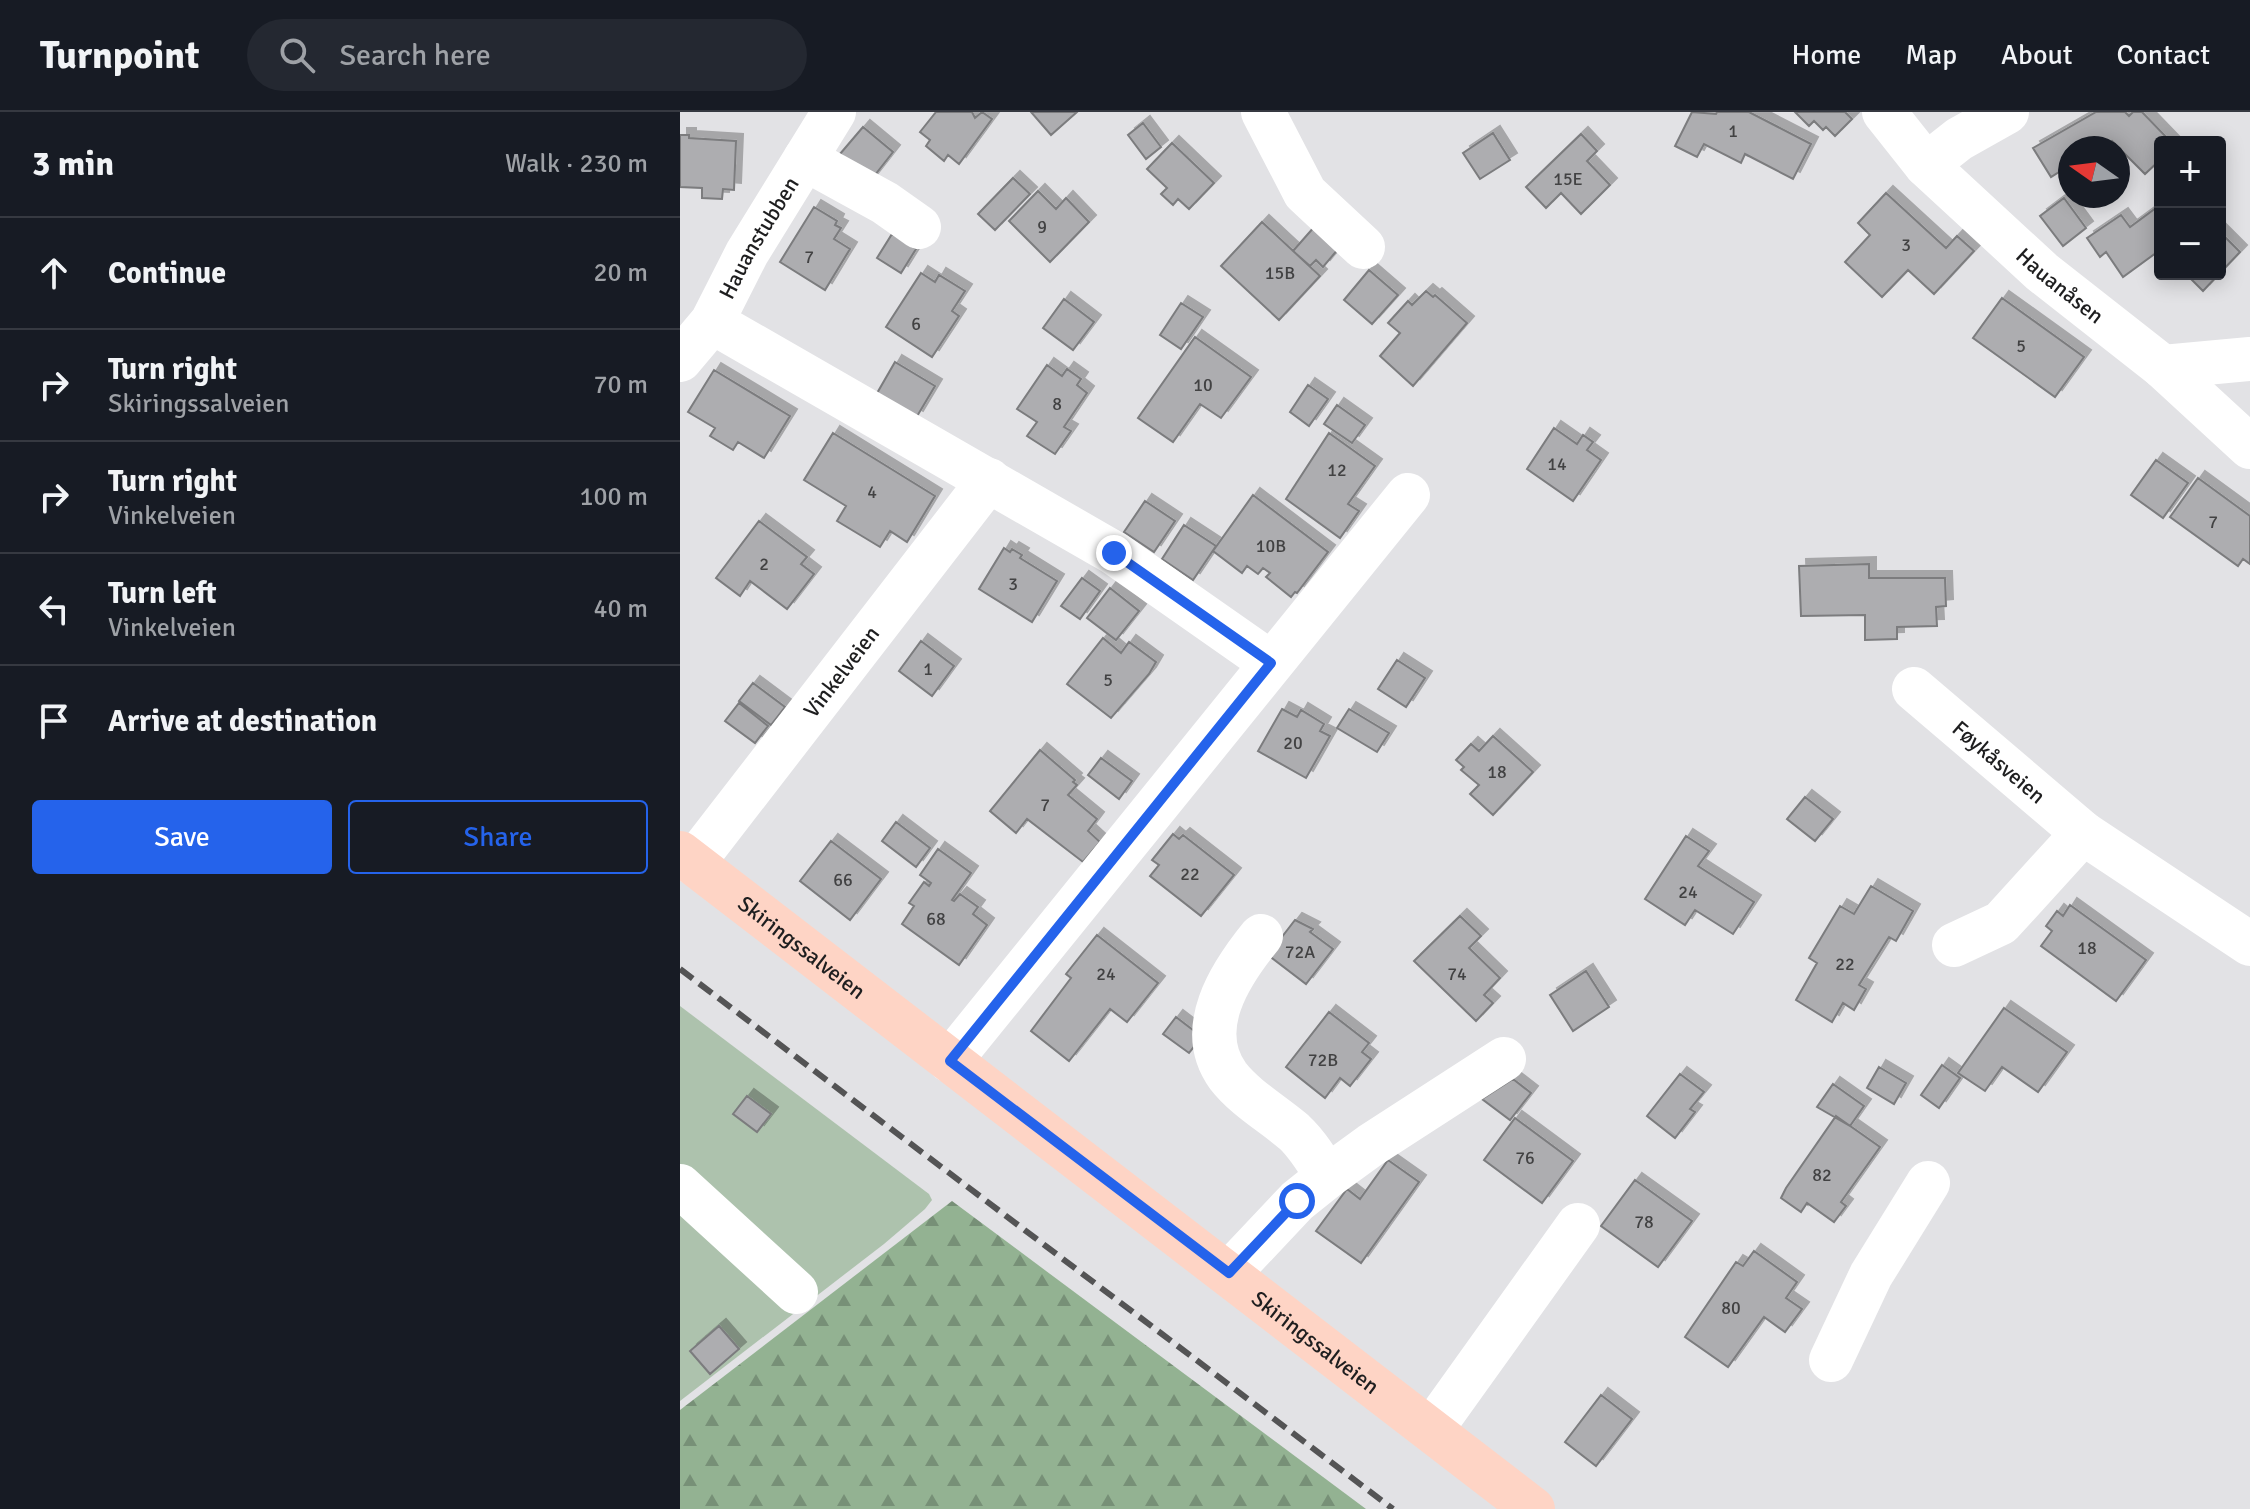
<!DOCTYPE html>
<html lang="en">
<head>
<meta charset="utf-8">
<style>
	:root { --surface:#171b24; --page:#242831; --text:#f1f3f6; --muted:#9ea1a6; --line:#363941; --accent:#2563eb }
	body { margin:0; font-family:Signika,sans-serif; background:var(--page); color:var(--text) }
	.controls { position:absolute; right:24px; top:24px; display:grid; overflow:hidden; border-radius:8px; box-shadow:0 4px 20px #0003 }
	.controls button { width:72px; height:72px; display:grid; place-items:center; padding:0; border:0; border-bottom:2px solid var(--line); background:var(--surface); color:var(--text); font:40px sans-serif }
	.compass { position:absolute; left:1378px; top:24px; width:72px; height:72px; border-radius:50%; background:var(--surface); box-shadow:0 4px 20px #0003; rotate:284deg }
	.stop { position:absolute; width:24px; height:24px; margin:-18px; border:6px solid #2563eb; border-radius:50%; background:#fff }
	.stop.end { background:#2563eb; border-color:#fff; box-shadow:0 2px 8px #0008 }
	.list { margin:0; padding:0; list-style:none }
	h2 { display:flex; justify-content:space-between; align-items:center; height:104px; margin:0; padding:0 32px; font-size:34px }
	h2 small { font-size:26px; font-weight:400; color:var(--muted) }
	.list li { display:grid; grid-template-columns:52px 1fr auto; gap:24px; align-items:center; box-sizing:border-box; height:112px; padding:0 32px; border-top:2px solid var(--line) }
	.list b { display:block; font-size:30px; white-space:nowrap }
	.list p { margin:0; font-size:26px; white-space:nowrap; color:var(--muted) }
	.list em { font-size:26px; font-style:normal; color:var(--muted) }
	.actions { display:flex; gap:16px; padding:24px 32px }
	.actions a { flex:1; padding:18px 0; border:2px solid var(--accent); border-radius:8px; text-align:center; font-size:28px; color:var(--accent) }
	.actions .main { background:var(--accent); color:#fff }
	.icon { flex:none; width:44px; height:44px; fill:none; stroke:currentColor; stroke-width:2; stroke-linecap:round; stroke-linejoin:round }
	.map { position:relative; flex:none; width:1570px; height:1397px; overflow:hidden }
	header { display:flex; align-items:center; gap:48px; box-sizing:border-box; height:112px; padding:0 40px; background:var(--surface); border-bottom:2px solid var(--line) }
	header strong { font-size:38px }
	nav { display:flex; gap:44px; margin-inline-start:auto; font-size:28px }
	.search { width:560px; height:72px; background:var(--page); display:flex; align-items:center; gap:20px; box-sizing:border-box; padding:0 28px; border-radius:44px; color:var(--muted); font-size:30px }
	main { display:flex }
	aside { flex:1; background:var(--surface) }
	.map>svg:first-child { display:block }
</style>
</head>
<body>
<header>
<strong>Turnpoint</strong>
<div class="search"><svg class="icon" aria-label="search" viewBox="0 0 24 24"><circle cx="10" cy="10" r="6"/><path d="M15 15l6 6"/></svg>Search here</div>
<nav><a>Home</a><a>Map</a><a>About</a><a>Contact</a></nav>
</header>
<main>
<aside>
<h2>3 min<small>Walk · 230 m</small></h2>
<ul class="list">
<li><svg class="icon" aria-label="ahead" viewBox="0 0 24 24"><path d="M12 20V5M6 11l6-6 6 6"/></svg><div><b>Continue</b></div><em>20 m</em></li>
<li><svg class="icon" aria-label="right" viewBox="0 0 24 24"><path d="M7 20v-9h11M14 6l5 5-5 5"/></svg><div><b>Turn right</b><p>Skiringssalveien</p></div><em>70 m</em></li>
<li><svg class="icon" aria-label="right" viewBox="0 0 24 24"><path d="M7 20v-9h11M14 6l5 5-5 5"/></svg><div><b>Turn right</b><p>Vinkelveien</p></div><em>100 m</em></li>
<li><svg class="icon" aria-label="left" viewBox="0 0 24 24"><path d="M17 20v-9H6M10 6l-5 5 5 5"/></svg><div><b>Turn left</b><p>Vinkelveien</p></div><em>40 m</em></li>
<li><svg class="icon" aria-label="arrive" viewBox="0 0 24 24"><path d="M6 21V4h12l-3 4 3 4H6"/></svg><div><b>Arrive at destination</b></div></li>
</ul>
<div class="actions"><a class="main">Save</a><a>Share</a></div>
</aside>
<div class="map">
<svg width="1570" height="1397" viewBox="0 0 1570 1397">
	<defs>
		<pattern id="forest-firs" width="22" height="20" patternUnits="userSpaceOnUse" patternTransform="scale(2)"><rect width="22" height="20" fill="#93b292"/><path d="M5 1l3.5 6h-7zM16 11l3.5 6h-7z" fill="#779077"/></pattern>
		<filter id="shadow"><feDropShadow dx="7" dy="-7" stdDeviation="0" flood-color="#0004"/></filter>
	</defs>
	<rect width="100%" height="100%" fill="#e2e2e5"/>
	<path fill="url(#forest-firs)" d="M272 1089 686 1397H0V1298Z"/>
	<path fill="#adc2ad" d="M0 894 249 1082 252 1088 245 1097 204 1132 0 1289Z"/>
	<path fill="#adadb0" stroke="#7b7c7e" stroke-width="2" filter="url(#shadow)" d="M256 0H292L295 6 302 0 312 7 279 52 268 43 264 49 246 34 250 28 240 20Z
		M351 0H397L371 23Z
		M1012 0 1036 2 1037 0H1069L1131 32 1113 67 1065 42 1061 51 1024 32 1017 45 995 34Z
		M1115 0H1165L1172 7 1155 24 1146 15 1143 18 1134 9 1129 14Z
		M1416 0H1445L1449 4 1453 0H1462L1491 30H1480V48L1465 62 1432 29 1420 36H1390V53L1371 65 1353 36Z
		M463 11 481 35 466 47 448 23Z
		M183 15 213 40 191 68 160 42Z
		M813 21 830 48 800 67 783 41Z
		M901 22 917 39 907 49 930 73 901 102 881 81 866 96 846 75Z
		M0 23H9V26L56 29 54 78 43 77 42 87 22 86V76L0 75Z
		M492 31 534 71 509 97 498 87 493 93 481 82 487 76 467 57Z
		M333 66 350 82 315 118 298 102Z
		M358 79 376 97 386 86 409 110 370 150 329 109Z
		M1206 81 1266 136 1277 124 1294 139 1254 182 1228 158 1202 185 1165 150 1190 123 1178 111Z
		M1384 86 1406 116 1383 134 1360 104Z
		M1480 93V138L1443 165 1426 140 1420 145 1407 126 1441 103 1450 115Z
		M134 95 157 109 155 113 161 116 154 127 170 137 145 178 100 150Z
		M582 110 640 164 599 208 541 154Z
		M635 114 659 136 643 155 636 148 630 154 613 139Z
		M1540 120 1560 140 1540 161Z
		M212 122 236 137 221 161 197 146Z
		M689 158 718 183 692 212 664 188Z
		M241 161 255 170 259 163 285 179 272 199 279 204 252 245 206 215Z
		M1506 162H1539L1523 179Z
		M746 179 753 185 755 183 787 211 733 274 700 244 720 221 708 211 728 189 732 193Z
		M1322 186 1404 245 1375 285 1293 226Z
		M384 187 414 210 393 238 363 216Z
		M501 191 523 205 501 237 480 223Z
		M515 225 571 265 541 306 520 292 493 330 458 306Z
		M215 250 255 274 236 306 196 283Z
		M367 253 382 264 387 257 401 267 397 273 407 281 384 315 391 319 375 342 347 324 357 310 337 297Z
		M34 258 110 304 84 346 58 330 53 338 30 324 35 316 8 300Z
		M628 273 648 287 629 314 610 300Z
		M657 293 685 313 672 331 644 312Z
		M874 316 897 332 903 323 913 330 907 338 921 348 893 389 847 357Z
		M153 321 255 384 227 430 210 419 200 435 157 409 166 394 124 368Z
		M649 321 695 354 668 392 679 399 660 426 606 387Z
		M1476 348 1508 371 1483 406 1451 383Z
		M1518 366 1570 404V452L1563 447 1558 454 1490 405Z
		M573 383 648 440 617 481 615 480 611 485 586 465 590 461 583 456 578 462 567 454 562 461 533 439Z
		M465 389 495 409 474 440 444 420Z
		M79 409 127 445 121 452 134 462 107 497 70 469 60 484 36 466Z
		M504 413 536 434 513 468 482 447Z
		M324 436 330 440 332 437 342 443 340 446 377 469 352 510 299 477Z
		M1189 452V466H1265L1266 494 1256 495 1257 514 1217 515V527L1185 528V503L1121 504 1119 454Z
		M402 466 420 479 400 507 381 494Z
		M430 476 459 499 436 528 407 506Z
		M423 526 441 541 449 530 476 550 469 562 431 606 387 572Z
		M241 529 274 554 252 584 219 559Z
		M717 548 745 566 726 595 698 577Z
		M73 571 105 595 91 613 59 589Z
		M59 591 88 614 75 631 45 609Z
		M602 597 617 605 621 598 644 612 640 619 650 624 626 666 578 639Z
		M669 597 709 621 697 640 657 616Z
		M813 624 853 660 813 703 790 682 799 673 781 658 784 655 776 648 791 632 799 639Z
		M360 638 395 668 393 670 397 673 388 683 417 707 408 719 420 730 403 750 347 707 336 721 310 699Z
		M421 646 452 669 439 687 408 663Z
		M1125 685 1153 707 1135 729 1107 707Z
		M216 710 250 736 236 755 202 729Z
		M493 722 499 727 503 723 554 763 521 804 470 764 479 753 472 748Z
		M1006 724 1029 739 1018 754 1074 790 1053 822 1015 798 1005 813 965 787Z
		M151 729 201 767 170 808 120 769Z
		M258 737 291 761 272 788 274 789 280 782 298 795 293 802 307 813 279 853 222 812 234 794 229 791 244 770 249 774 251 771 240 763Z
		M1191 774 1233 799 1216 829 1209 825 1179 873 1186 877 1174 898 1163 891 1152 910 1116 888 1137 851 1129 846 1160 794 1174 802Z
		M1390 793 1466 848 1436 889 1361 834 1372 819 1366 814 1377 799 1383 804Z
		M780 804 801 824 789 836 820 866 804 883 813 891 796 909 734 849Z
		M615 808 633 817 630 820 653 837 626 872 588 843Z
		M417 823 478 871 447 910 430 897 389 949 351 919 391 866 386 862Z
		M906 859 929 895 893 919 870 883Z
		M1324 896 1387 940 1358 980 1322 955 1305 979 1278 961Z
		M649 900 689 931 682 940 691 947 670 974 660 966 645 986 606 955Z
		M496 905 522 925 509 941 483 922Z
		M1262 953 1280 966 1259 996 1241 983Z
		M1199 955 1226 971 1214 992 1187 976Z
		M1000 962 1024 980 1010 997 1015 1000 995 1026 967 1004Z
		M833 967 851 981 830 1008 802 987Z
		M1153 972 1184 994 1170 1014 1137 995Z
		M67 984 91 1002 77 1020 53 1002Z
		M1156 1004 1200 1035 1161 1090 1166 1094 1154 1110 1127 1091 1121 1100 1101 1086 1106 1076Z
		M835 1006 893 1049 862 1091 804 1048Z
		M708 1048 739 1070 681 1151 636 1119 667 1077 680 1087Z
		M955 1068 1012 1109 978 1155 921 1114Z
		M1074 1139 1117 1170 1106 1186 1122 1197 1105 1220 1084 1205 1048 1255 1005 1225 1056 1150 1063 1154Z
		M39 1214 59 1237 30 1262 10 1239Z
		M921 1283 952 1307 916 1354 885 1330Z"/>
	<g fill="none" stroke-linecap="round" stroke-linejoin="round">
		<g stroke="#fff" stroke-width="44">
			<path d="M583 0 625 81 683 135"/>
			<path id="s1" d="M1204 0 1246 53 1362 160 1483 255 1570 335"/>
			<path d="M125 47 205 91 239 115"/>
			<path d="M1246 53 1279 27 1327 0"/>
			<path d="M32 210 434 441 591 551"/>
			<path id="s2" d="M0 248 32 210 67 141 154 0"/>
			<path d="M1483 255 1570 247"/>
			<path id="s3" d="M1234 577 1403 721 1570 832"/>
			<path id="s4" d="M13 751 309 368"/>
			<path d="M581 824C550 862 514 917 548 964 565 986 593 1002 614 1020 628 1033 638 1050 647 1065"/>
			<path d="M1274 833 1321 811 1403 721"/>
			<path d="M270 949 728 383"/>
			<path d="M0 1074 116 1180"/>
			<path d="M549 1161 617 1089 647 1065 691 1033 824 947"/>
			<path d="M1151 1248 1191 1163 1248 1071"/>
			<path d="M752 1317 898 1113"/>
		</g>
		<path stroke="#fed4c5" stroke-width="44" id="s5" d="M0 741 853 1397"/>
		<path stroke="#545455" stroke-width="6" stroke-dasharray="16 8" stroke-linecap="butt" d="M0 857 713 1397"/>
	</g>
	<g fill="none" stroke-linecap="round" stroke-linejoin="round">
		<path stroke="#2563eb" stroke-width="10" d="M434 441 591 551 270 949 549 1161 617 1089"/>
	</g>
	<g text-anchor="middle" stroke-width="8" stroke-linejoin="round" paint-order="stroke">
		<g font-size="18" fill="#424243">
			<text x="1053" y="25">1</text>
			<text x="888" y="73">15E</text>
			<text x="362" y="121">9</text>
			<text x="1226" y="139">3</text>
			<text x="129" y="151">7</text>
			<text x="600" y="167">15B</text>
			<text x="236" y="218">6</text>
			<text x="1341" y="240">5</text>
			<text x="523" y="279">10</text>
			<text x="377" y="298">8</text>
			<text x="877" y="358">14</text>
			<text x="657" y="364">12</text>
			<text x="192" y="386">4</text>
			<text x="1533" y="416">7</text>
			<text x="591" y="440">10B</text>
			<text x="84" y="458">2</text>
			<text x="333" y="478">3</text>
			<text x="248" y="563">1</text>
			<text x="428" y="574">5</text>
			<text x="613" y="637">20</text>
			<text x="817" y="666">18</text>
			<text x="365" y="699">7</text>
			<text x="510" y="768">22</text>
			<text x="163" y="774">66</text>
			<text x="1008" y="786">24</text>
			<text x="256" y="813">68</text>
			<text x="1407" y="842">18</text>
			<text x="620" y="846">72A</text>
			<text x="1165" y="858">22</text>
			<text x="426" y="868">24</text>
			<text x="777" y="868">74</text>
			<text x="643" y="954">72B</text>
			<text x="845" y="1052">76</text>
			<text x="1142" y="1069">82</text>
			<text x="964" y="1116">78</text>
			<text x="1051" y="1202">80</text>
		</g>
		<g font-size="22" fill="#1e1e1f" stroke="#fff">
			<text dy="8" stroke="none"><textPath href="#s2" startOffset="146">Hauanstubben</textPath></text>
			<text dy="8" stroke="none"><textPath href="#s1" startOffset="248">Hauanåsen</textPath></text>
			<text dy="8" stroke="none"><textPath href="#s4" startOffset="242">Vinkelveien</textPath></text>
			<text dy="8" stroke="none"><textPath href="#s3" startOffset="112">Føykåsveien</textPath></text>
			<text dy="8" stroke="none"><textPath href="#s5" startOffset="154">Skiringssalveien</textPath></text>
			<text dy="8" stroke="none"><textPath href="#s5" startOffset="802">Skiringssalveien</textPath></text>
		</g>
	</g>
</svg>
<div class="controls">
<button>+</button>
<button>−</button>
</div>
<svg class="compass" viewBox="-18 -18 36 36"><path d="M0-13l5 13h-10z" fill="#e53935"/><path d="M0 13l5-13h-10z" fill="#9ea1a6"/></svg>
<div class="stop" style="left:617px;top:1089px"></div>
<div class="stop end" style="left:434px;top:441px"></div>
</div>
</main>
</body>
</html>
